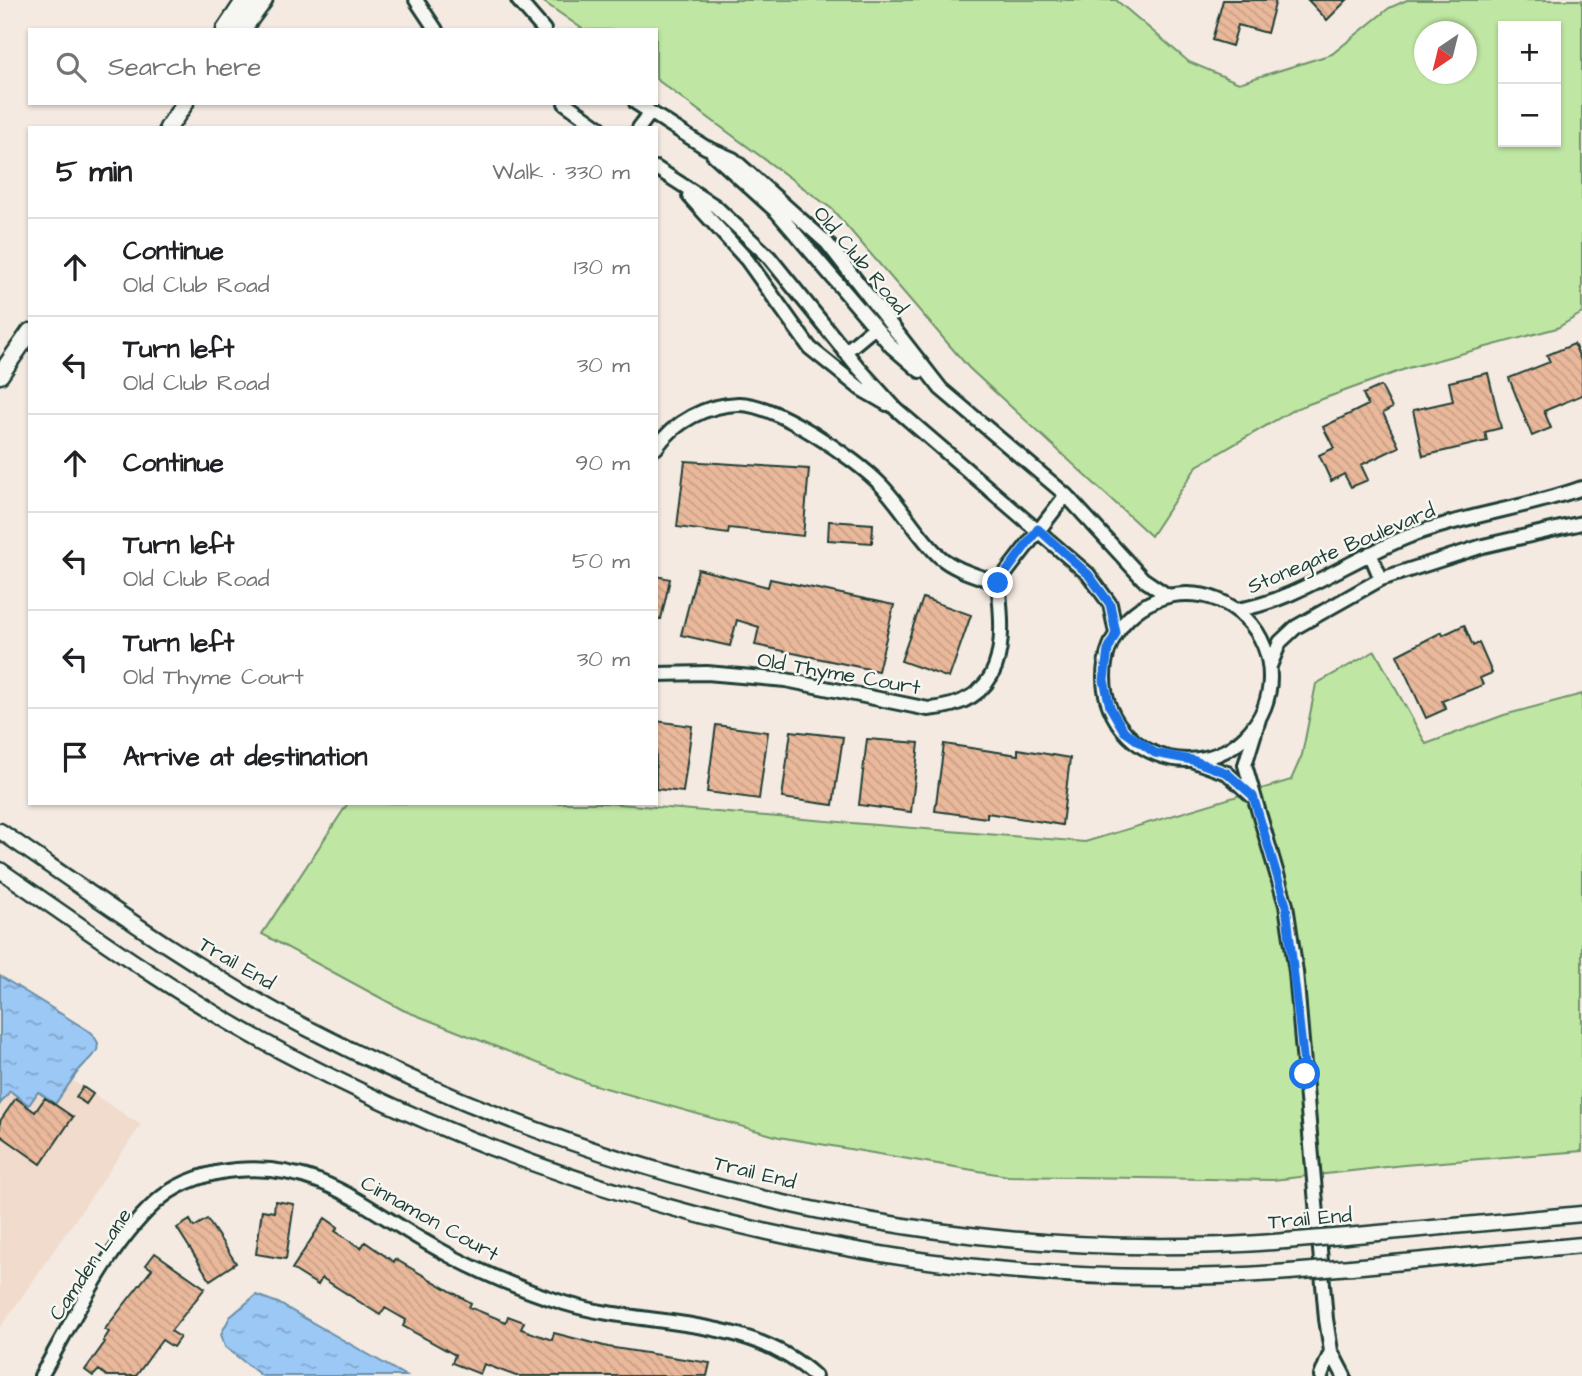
<!DOCTYPE html>
<html lang="en">
<head>
<meta charset="utf-8">
<style>
	:root { --surface:#fff; --page:#f6f6f6; --text:#202124; --muted:#757577; --line:#e0e0e0 }
	body { margin:0; font-family:"Architects Daughter",sans-serif; background:var(--page); color:var(--text) }
	.controls { position:absolute; right:21px; top:21px; display:grid; overflow:hidden; border-radius:0px; box-shadow:0 2px 5px #0004 }
	.controls button { width:63px; height:63px; display:grid; place-items:center; padding:0; border:0; border-bottom:2px solid var(--line); background:var(--surface); color:var(--text); font:35px sans-serif }
	.compass { position:absolute; left:1414px; top:21px; width:63px; height:63px; border-radius:50%; background:var(--surface); box-shadow:0 2px 5px #0004; rotate:215deg }
	.stop { position:absolute; width:21px; height:21px; margin:-16px; border:5px solid #1a73e8; border-radius:50%; background:#fff }
	.stop.end { background:#1a73e8; border-color:#fff; box-shadow:0 2px 7px #0008 }
	.list { margin:0; padding:0; list-style:none }
	h2 { display:flex; justify-content:space-between; align-items:center; height:91px; margin:0; padding:0 28px; font-size:30px }
	h2 small { font-size:23px; font-weight:400; color:var(--muted) }
	.list li { display:grid; grid-template-columns:46px 1fr auto; gap:21px; align-items:center; box-sizing:border-box; height:98px; padding:0 28px; border-top:2px solid var(--line) }
	.list b { display:block; font-size:26px; white-space:nowrap }
	.list p { margin:0; font-size:23px; white-space:nowrap; color:var(--muted) }
	.list em { font-size:23px; font-style:normal; color:var(--muted) }
	.icon { flex:none; width:38px; height:38px; fill:none; stroke:currentColor; stroke-width:2; stroke-linecap:round; stroke-linejoin:round }
	.map { position:relative; flex:none; width:1582px; height:1376px; overflow:hidden }
	.search { position:absolute; background:var(--surface); box-shadow:0 2px 5px #0004; left:28px; top:28px; width:630px; height:77px; display:flex; align-items:center; gap:18px; box-sizing:border-box; padding:0 24px; border-radius:0px; color:var(--muted); font-size:26px }
	.panel { position:absolute; background:var(--surface); box-shadow:0 2px 5px #0004; left:28px; top:126px; width:630px; height:679px; border-radius:0px }
	.map>svg:first-child { display:block }
</style>
</head>
<body>
<div class="map">
<svg width="1582" height="1376" viewBox="0 0 1582 1376">
	<defs>
		<pattern id="water-ripples" width="26" height="14" patternUnits="userSpaceOnUse" patternTransform="scale(1.75)"><rect width="26" height="14" fill="#9cc8f6"/><path d="M2 4q2-2 4 0t4 0M15 11q2-2 4 0t4 0" fill="none" stroke="#7fa4c8"/></pattern>
		<pattern id="building-back-hatch" width="6" height="6" patternUnits="userSpaceOnUse" patternTransform="scale(1.75)"><rect width="6" height="6" fill="#eab89b"/><path d="M-1 5l2 2M0 0l6 6M5-1l2 2" fill="none" stroke="#c89f86"/></pattern>
	</defs>
	<rect width="100%" height="100%" fill="#f4eae1"/>
	<filter id="ink" filterUnits="userSpaceOnUse"><feTurbulence type="fractalNoise" baseFrequency=".0143" numOctaves="2"/><feDisplacementMap in="SourceGraphic" scale="14" xChannelSelector="R" yChannelSelector="G"/><feConvolveMatrix kernelMatrix="1 2 1 2 8 2 1 2 1" color-interpolation-filters="sRGB"/></filter>
	<g filter="url(#ink)">
		<path fill="#f1dbcc" d="M0 1034 141 1125 0 1328Z"/>
		<path fill="#bfe6a2" stroke="#6f926b" stroke-width="2" fill-rule="evenodd" d="M541 0H1116L1189 62 1239 83 1332 54 1389 8 1407 0H1582V313L1557 328 1408 368 1295 409 1197 466 1151 536 969 368 832 209 656 79V30H584ZM1503 26H1556V142H1503ZM1424 32H1466V74H1424Z
			M1375 651 1426 744 1504 715 1582 694V1151L1404 1165 1273 1180 1008 1176 779 1137 588 1083 403 1010 262 934 348 803H606L1085 842 1291 780 1302 755 1316 684Z"/>
		<path fill="url(#water-ripples)" stroke="#6a90a8" stroke-width="2" d="M0 976 92 1033 98 1043 97 1051 79 1070 55 1104 38 1092 29 1105 10 1091 0 1104Z
			M256 1295 278 1303 406 1376H262L225 1347 221 1334 230 1317Z"/>
		<path fill="url(#building-back-hatch)" stroke="#1f3d34" stroke-width="2" d="M1223 0H1276L1267 33 1238 25 1232 46 1212 40Z
			M1308 0H1347L1327 20Z
			M1574 344 1582 363V395L1544 411 1551 428 1532 436 1509 378 1550 362 1547 355Z
			M1488 373 1501 428 1485 432 1487 441 1423 456 1413 410 1453 401 1449 382Z
			M1381 386 1392 408 1383 413 1399 447 1361 465 1368 480 1351 487 1344 474 1331 481 1319 455 1334 448 1323 427 1368 405 1363 394Z
			M685 461 809 469 803 536 729 528 728 534 677 527Z
			M829 521 873 524 872 543 828 540Z
			M698 569 768 587 770 579 894 605 878 671 755 645 759 627 737 620 730 646 681 635Z
			M656 576 670 579 661 619H656Z
			M923 598 971 615 949 678 901 661Z
			M1464 625 1473 646 1479 643 1492 673 1480 678 1483 685 1442 701 1446 709 1426 718 1397 655 1442 632 1443 635Z
			M656 721 692 726 683 792 656 789Z
			M716 725 768 732 759 799 707 792Z
			M791 731 843 737 833 805 782 798Z
			M867 739 919 743 911 812 859 805Z
			M944 744 1018 755V749L1070 758 1062 825 987 813V818L935 811Z
			M83 1087 93 1094 86 1104 76 1097Z
			M16 1098 35 1112 45 1098 73 1117 41 1164 0 1135V1121Z
			M275 1201 294 1204 286 1259 256 1254 262 1210 274 1212Z
			M325 1218 338 1227 335 1231 361 1248 365 1242 394 1262 395 1259 471 1303 469 1307 506 1322 508 1316 524 1322 521 1329 552 1340 554 1333 608 1347 710 1363 707 1376H516L484 1364 480 1374 452 1363 455 1355 403 1326 406 1320 385 1308 380 1315 322 1278 318 1285 292 1269Z
			M207 1219 236 1263 210 1280 177 1228 190 1220 194 1227Z
			M155 1253 205 1288 171 1331 180 1337 173 1347 162 1340 136 1376H107L99 1370 93 1376 85 1370 105 1342 103 1341 109 1332 105 1329 152 1269 146 1265Z"/>
		<g fill="none" stroke-linecap="round" stroke-linejoin="round">
			<defs>
				<path id="minor" d="M416 0 436 30
					M518 0 544 30
					M565 103 600 128
					M636 103 705 147 733 159 827 243 941 389 1066 495 1143 579 1168 596
					M639 128 650 113
					M713 154 777 212 892 347 920 371
					M656 168 715 206 769 257 857 366 896 409 1088 574 1110 604 1116 633
					M689 196 747 260 810 348 861 389 887 404
					M845 352 875 327
					M656 448C674 422 706 405 738 404 775 403 856 459 881 485 902 507 917 535 939 556 954 570 979 576 998 583
					M1370 553 1381 579
					M1104 677a83 83 0 1 1 166 0a83 83 0 1 1-166 0Z
					M1237 610C1296 601 1355 556 1412 535 1468 514 1527 508 1582 488
					M1270 666 1280 642 1296 627 1381 579 1483 546 1582 523
					M656 674 707 673 786 680 928 709C1007 703 1005 644 998 583L1066 495
					M1259 719 1245 765 1286 905 1296 972 1326 1319 1331 1351 1344 1376
					M1194 761 1227 773 1252 796
					M41 1376C74 1319 111 1239 162 1197 182 1181 211 1172 236 1170 323 1162 367 1211 438 1249 478 1272 520 1289 564 1303 646 1328 748 1314 815 1376
					M1321 1376 1331 1351"/>
				<path id="tertiary" d="M0 831C99 899 196 970 303 1026 600 1181 949 1269 1285 1241
					M0 870C91 933 181 998 279 1050 585 1213 942 1299 1289 1272
					M1346 1236 1582 1214
					M1351 1267 1582 1245"/>
				<path id="secondary" d="M225 30 245 0
					M242 30 264 0
					M168 128 185 103
					M0 375 30 332"/>
			</defs>
			<use href="#minor" stroke="#1f3d34" stroke-width="18"/>
			<use href="#tertiary" stroke="#1f3d34" stroke-width="19"/>
			<use href="#secondary" stroke="#1f3d34" stroke-width="21"/>
			<use href="#minor" stroke="#f6f6f2" stroke-width="12"/>
			<use href="#tertiary" stroke="#f6f6f2" stroke-width="14"/>
			<use href="#secondary" stroke="#f6f6f2" stroke-width="16"/>
			<defs>
				<path id="tertiary-bridge" d="M1285 1241 1346 1236
					M1289 1272 1351 1267"/>
			</defs>
			<use href="#tertiary-bridge" stroke="#1f3d34" stroke-width="19" stroke-linecap="butt"/>
			<use href="#tertiary-bridge" stroke="#f6f6f2" stroke-width="14"/>
		</g>
	</g>
	<g fill="none" stroke-linecap="round" stroke-linejoin="round" filter="url(#ink)">
		<path stroke="#1a73e8" stroke-width="9" d="M998 583 1038 529 1088 574 1110 604 1116 633 1108 650 1104 680 1110 707 1124 731 1155 753 1192 760 1227 773 1253 796 1286 905 1305 1074"/>
	</g>
	<g text-anchor="middle" stroke-width="5" stroke-linejoin="round" paint-order="stroke">
		<g font-size="21" fill="#1f3d34" stroke="#f6f6f2">
			<text transform="translate(861 260) rotate(50)" y="7">Old Club Road</text>
			<text transform="translate(1341 548) rotate(-23)" y="7">Stonegate Boulevard</text>
			<text transform="translate(839 673) rotate(10)" y="7">Old Thyme Court</text>
			<text transform="translate(237 963) rotate(30)" y="7">Trail End</text>
			<text transform="translate(755 1172) rotate(14)" y="7">Trail End</text>
			<text transform="translate(430 1218) rotate(29)" y="7">Cinnamon Court</text>
			<text transform="translate(1310 1218) rotate(-5)" y="7">Trail End</text>
			<text transform="translate(90 1264) rotate(-56)" y="7">Camden Lane</text>
		</g>
	</g>
</svg>
<div class="controls">
<button>+</button>
<button>−</button>
</div>
<svg class="compass" viewBox="-18 -18 36 36"><path d="M0-13l5 13h-10z" fill="#e53935"/><path d="M0 13l5-13h-10z" fill="#757577"/></svg>
<div class="stop" style="left:1305px;top:1074px"></div>
<div class="stop end" style="left:998px;top:583px"></div>
<div class="search"><svg class="icon" aria-label="search" viewBox="0 0 24 24"><circle cx="10" cy="10" r="6"/><path d="M15 15l6 6"/></svg>Search here</div>
<section class="panel">
<h2>5 min<small>Walk · 330 m</small></h2>
<ul class="list">
<li><svg class="icon" aria-label="ahead" viewBox="0 0 24 24"><path d="M12 20V5M6 11l6-6 6 6"/></svg><div><b>Continue</b><p>Old Club Road</p></div><em>130 m</em></li>
<li><svg class="icon" aria-label="left" viewBox="0 0 24 24"><path d="M17 20v-9H6M10 6l-5 5 5 5"/></svg><div><b>Turn left</b><p>Old Club Road</p></div><em>30 m</em></li>
<li><svg class="icon" aria-label="ahead" viewBox="0 0 24 24"><path d="M12 20V5M6 11l6-6 6 6"/></svg><div><b>Continue</b></div><em>90 m</em></li>
<li><svg class="icon" aria-label="left" viewBox="0 0 24 24"><path d="M17 20v-9H6M10 6l-5 5 5 5"/></svg><div><b>Turn left</b><p>Old Club Road</p></div><em>50 m</em></li>
<li><svg class="icon" aria-label="left" viewBox="0 0 24 24"><path d="M17 20v-9H6M10 6l-5 5 5 5"/></svg><div><b>Turn left</b><p>Old Thyme Court</p></div><em>30 m</em></li>
<li><svg class="icon" aria-label="arrive" viewBox="0 0 24 24"><path d="M6 21V4h12l-3 4 3 4H6"/></svg><div><b>Arrive at destination</b></div></li>
</ul>
</section>
</div>
</body>
</html>
